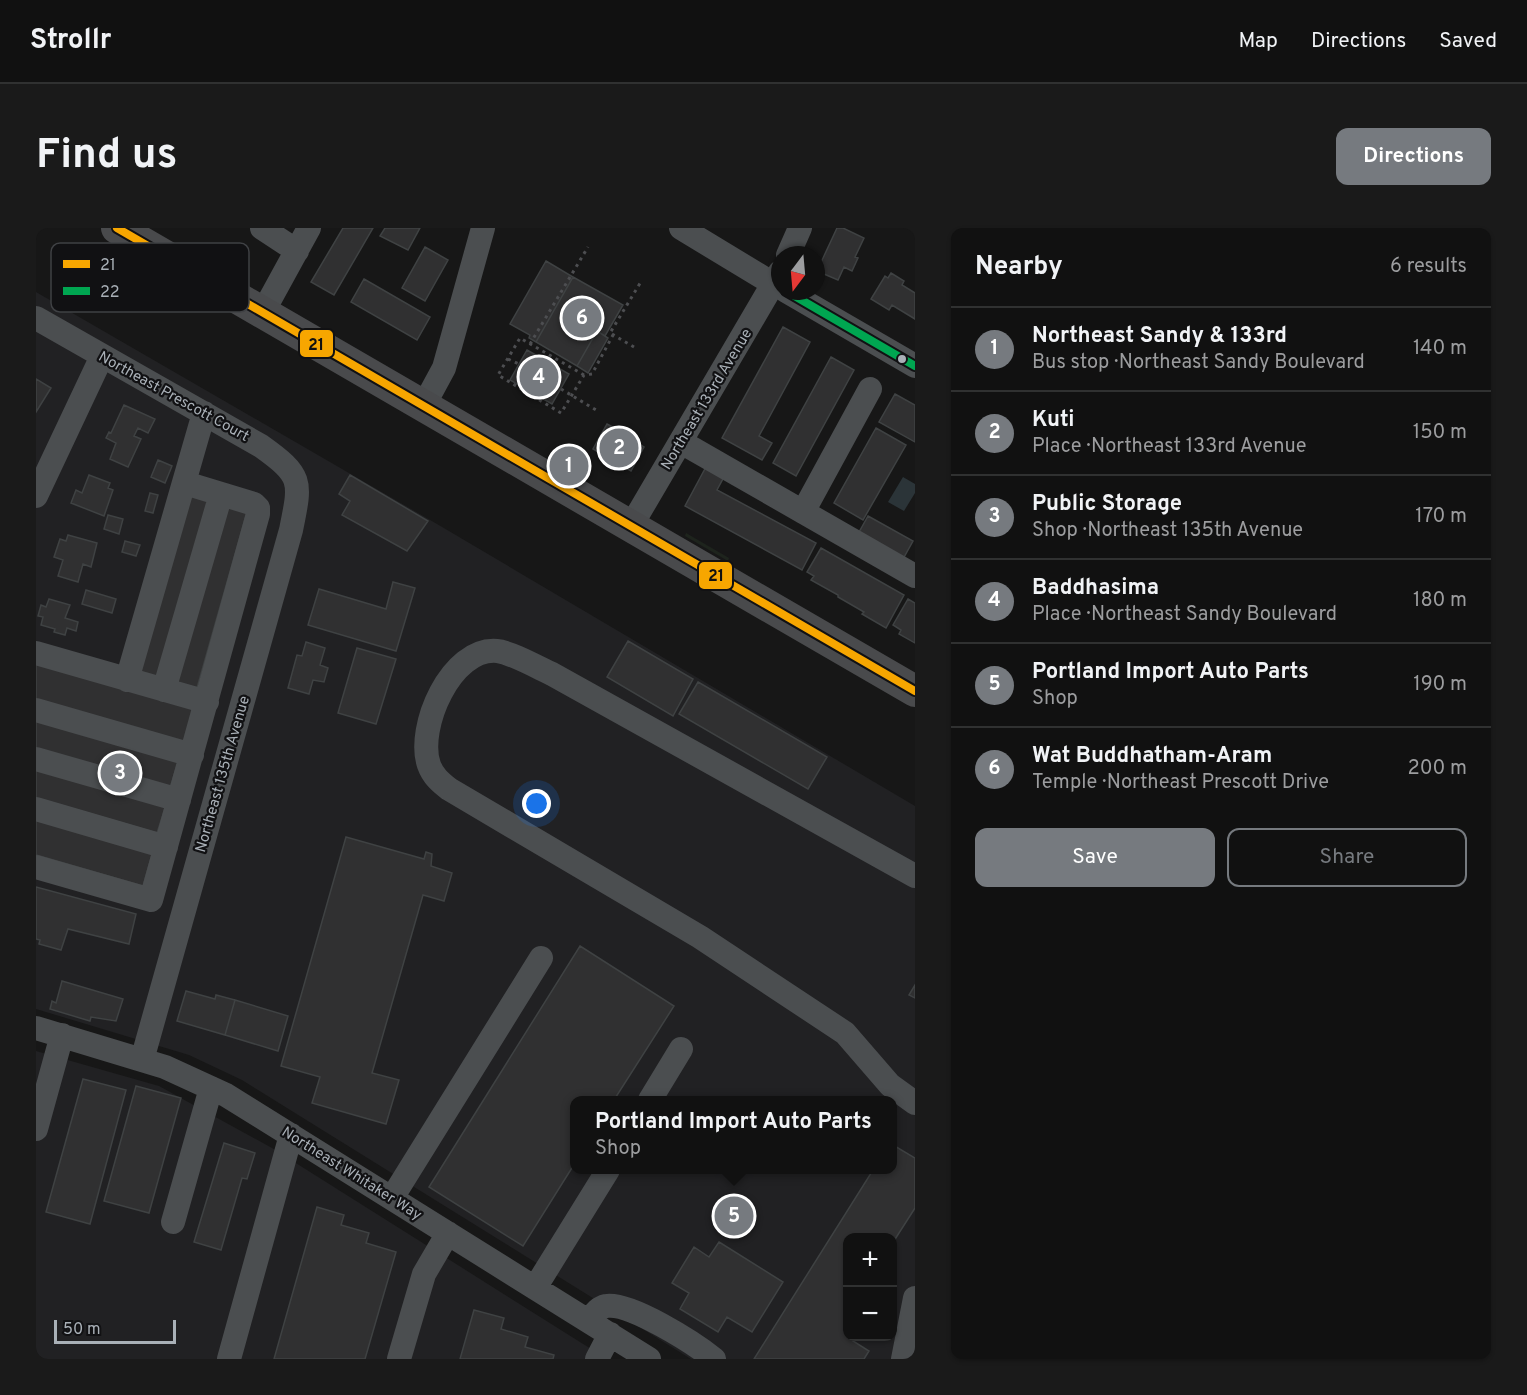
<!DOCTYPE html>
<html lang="en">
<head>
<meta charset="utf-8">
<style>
	:root { --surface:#111; --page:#1a1a1a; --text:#f1f3f6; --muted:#9c9d9f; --line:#303131; --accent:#767a7f }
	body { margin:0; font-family:Overpass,sans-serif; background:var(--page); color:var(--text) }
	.controls { position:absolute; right:18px; bottom:18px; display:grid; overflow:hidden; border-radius:12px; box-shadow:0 2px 4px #0004 }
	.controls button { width:54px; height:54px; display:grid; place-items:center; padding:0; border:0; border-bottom:2px solid var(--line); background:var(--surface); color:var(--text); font:30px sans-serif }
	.compass { position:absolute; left:735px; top:18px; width:54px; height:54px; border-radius:50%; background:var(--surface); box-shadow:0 2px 4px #0004; rotate:196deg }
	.scale { position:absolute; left:18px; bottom:15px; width:122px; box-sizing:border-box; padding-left:6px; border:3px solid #a9b0b7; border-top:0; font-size:16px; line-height:21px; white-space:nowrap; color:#a9b0b7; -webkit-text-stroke:4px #111113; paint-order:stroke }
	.you { position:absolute; left:501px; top:576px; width:21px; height:21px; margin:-15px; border:4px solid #fff; border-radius:50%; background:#1a73e8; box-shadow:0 0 0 9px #1a73e833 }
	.badge { display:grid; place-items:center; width:39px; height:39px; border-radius:50%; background:var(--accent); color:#fff; font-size:20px; font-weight:700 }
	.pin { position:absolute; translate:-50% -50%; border:3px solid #fff; box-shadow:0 2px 6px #0006 }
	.popup { position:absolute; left:534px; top:868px; width:327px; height:78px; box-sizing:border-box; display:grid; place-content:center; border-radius:12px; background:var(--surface); filter:drop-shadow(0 2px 4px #0005); font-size:20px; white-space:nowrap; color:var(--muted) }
	.popup b { font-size:22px; color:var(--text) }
	.popup::after { content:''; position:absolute; left:50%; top:100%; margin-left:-12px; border:12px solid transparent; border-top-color:var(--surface) }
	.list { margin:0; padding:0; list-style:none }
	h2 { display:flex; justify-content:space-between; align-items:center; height:78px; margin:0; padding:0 24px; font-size:26px }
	h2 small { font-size:20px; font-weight:400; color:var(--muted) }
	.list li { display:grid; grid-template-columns:39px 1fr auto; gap:18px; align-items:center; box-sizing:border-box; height:84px; padding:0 24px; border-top:2px solid var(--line) }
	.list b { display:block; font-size:22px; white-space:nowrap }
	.list p { margin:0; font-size:20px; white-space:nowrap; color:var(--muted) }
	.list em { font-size:20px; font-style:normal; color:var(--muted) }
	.actions { display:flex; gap:12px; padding:18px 24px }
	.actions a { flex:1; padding:14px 0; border:2px solid var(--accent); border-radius:12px; text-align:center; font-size:21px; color:var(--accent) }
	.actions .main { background:var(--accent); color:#fff }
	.map { position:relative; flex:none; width:879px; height:1131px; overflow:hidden; border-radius:12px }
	header { display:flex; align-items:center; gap:36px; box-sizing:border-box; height:84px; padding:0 30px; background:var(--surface); border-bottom:2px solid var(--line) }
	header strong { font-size:28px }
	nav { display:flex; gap:33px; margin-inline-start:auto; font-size:21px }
	.intro { display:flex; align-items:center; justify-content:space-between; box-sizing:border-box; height:144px; padding:0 36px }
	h1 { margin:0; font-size:42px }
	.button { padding:15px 27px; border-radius:12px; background:var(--accent); color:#fff; font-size:21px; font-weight:700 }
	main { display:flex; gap:36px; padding:0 36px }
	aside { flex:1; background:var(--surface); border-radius:12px; box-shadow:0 2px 4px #0004 }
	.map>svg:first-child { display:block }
</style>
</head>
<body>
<header>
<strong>Strollr</strong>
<nav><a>Map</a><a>Directions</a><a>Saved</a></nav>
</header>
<div class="intro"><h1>Find us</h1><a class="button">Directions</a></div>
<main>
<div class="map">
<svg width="879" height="1131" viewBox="0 0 879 1131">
	<rect width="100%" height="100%" fill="#171717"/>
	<path fill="#212123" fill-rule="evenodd" d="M0 64 401 296 879 578V1131H655L206 852 153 827 0 781ZM539 872H857V942H539ZM812 1010H856V1108H812Z
		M0 823 123 858 236 920 571 1131H0Z"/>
	<path fill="#1e241d" d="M650 305 693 330 692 333 649 308Z"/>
	<path fill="#2b3438" d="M867 249 879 256V265L868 283 852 274Z"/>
	<path fill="#303031" stroke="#3f4243" stroke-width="1.5" d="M307 0H337L298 67 275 54Z
		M349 0H384L372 22 344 8Z
		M801 0H807L828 10 819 29 822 30 816 43 808 39 802 52 781 43Z
		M389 19 412 32 389 73 366 60Z
		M510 33 537 49 500 114 493 110 494 107 474 96Z
		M855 45 868 53 866 57 879 65V91L856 77 853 82 835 71 849 48 852 50Z
		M537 49 587 77 569 108 561 103 541 138 500 114Z
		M328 51 394 89 381 112 315 74Z
		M747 99 774 114 723 208 736 215 726 232 686 210Z
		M561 103 572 110 552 145 541 138Z
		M491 122 533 146 516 176 474 152Z
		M795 129 818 142 760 248 737 235Z
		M0 151 15 160 0 184Z
		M859 166 879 177V214L843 194Z
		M88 177 119 191 112 205 102 200 98 208 105 211 92 239 74 231 80 215 70 210 73 204 75 205Z
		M571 196 584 203 585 200 598 208 596 211 608 219 595 243 557 221Z
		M840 200 870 217 827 292 798 275Z
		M122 232 136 238 129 255 115 249Z
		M671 237 689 247 681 262 780 315 766 342 649 278Z
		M53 247 74 255 72 260 77 262 68 288 35 275 40 262 46 265Z
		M314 247 392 293 371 323 306 287 314 273 303 266Z
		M153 264 175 270 124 450 101 443Z
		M114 265 122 267 117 285 109 283Z
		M191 276 211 284 161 460 139 454Z
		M72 287 87 291 83 306 68 301Z
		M832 288 877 313 867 331 822 306Z
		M32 307 61 315 55 339 47 336 42 354 22 348 27 332 18 329 24 311 30 313Z
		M89 313 104 317 100 328 86 324Z
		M785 320 868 367 850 400 826 386 828 384 802 369V367L775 352 778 348 771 344Z
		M357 354 379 360 360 423 272 397 283 361 350 381Z
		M50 362 80 371 76 385 46 376Z
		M13 371 34 377 29 390 42 394 40 403 31 400 29 407 18 404 19 401 5 397 7 389 2 388 5 377 10 379Z
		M872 371 879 375V415L863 406 865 402 857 397Z
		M592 413 657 451 637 488 571 449Z
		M270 414 289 420 284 437 292 440 288 454 277 452 273 466 252 460 261 427 266 428Z
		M321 420 360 431 340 496 302 485Z
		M0 433 158 479 148 514 0 472Z
		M662 454 791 529 772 561 643 486Z
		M0 490 143 531 134 560 0 521Z
		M0 540 130 577 121 605 0 570Z
		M0 590 117 623 107 658 0 627Z
		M310 609 388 631 390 624 396 626 395 638 416 645 408 673 387 667 336 845 363 852 350 896 276 875 284 849 245 838Z
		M0 659 100 686 93 716 32 701 25 722 3 716 4 712 0 711Z
		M544 718 638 778 578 872H539V935L487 1018 393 959Z
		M26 753 87 771 80 793 55 789 54 793 14 781 16 773 20 775Z
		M879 757V770L873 767Z
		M150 763 179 771 180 767 199 772 189 807 141 793Z
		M199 772 252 788 242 823 189 807Z
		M47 851 90 862 54 996 10 984Z
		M100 858 145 870 113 985 68 973Z
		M188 915 219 925 211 951 206 950 185 1022 158 1014Z
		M857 917 879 930V980L856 1016V1010H812V1108H820L817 1113 833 1123 828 1131H718L837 942H857Z
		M281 979 308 987 305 997 333 1005 330 1015 360 1024 329 1131H238Z
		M683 1014 747 1054 716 1104 691 1089 682 1104 644 1081 653 1065 636 1055 658 1019 673 1029Z
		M438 1082 468 1090 465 1101 492 1109 489 1119 518 1127 517 1131H424Z"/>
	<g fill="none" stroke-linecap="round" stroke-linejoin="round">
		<path stroke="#4d4e51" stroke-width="3" stroke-dasharray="3 4.5" stroke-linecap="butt" d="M494 116 552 19
			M598 119 574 105 606 52
			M472 131 483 136
			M548 147 484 110 462 147 525 185 548 147 556 146 577 107
			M525 161 560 182"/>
		<path stroke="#4b4e50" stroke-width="24" d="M226 0 261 23
			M645 0 744 60
			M752 27 764 0
			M750 63 879 138
			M227 84 273 0
			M0 90 225 218C267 248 265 253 255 302L106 832
			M388 177 408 140 447 0
			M645 214 879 348
			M0 268 66 128
			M767 284 834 161
			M595 298 744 44
			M0 425 171 474
			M91 452 168 185
			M128 462 185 266
			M0 482 156 527
			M0 531 143 572
			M0 581 130 619
			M0 639 115 672 222 286V280L218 276 149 255
			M879 648 516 446C503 440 474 424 461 423 415 419 380 500 393 537 397 548 404 554 413 561L664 709 809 805 854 857 879 875
			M0 800 129 839 190 867 613 1131
			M614 872 645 821
			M0 901 26 807
			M356 970 505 730
			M137 994 175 860
			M499 1060 572 942
			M553 1093C558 1087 561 1080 570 1078 594 1074 658 1115 678 1131
			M193 1131 255 907
			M363 1131 388 1046 412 1005
			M561 1131 574 1106
			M867 1131 879 1070"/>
		<path stroke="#494a4c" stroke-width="32" d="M81 0 879 463"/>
		<defs>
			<path id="bus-1" d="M81 0 879 463"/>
			<path id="bus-2" d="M750 63 879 138"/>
		</defs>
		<use href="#bus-1" stroke="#111113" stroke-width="12"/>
		<use href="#bus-2" stroke="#111113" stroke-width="12"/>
		<use href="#bus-1" stroke="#f7a600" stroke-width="8"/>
		<use href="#bus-2" stroke="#00a651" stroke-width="8"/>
	</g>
	<circle fill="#a9b0b7" stroke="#111113" stroke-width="2" cx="866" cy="131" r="5"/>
	<g text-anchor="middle" stroke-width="4.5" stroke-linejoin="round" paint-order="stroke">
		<g font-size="15" fill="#a9b0b7" stroke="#111113">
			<text transform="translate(138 168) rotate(29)" y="5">Northeast Prescott Court</text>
			<text transform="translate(670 171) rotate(-59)" y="5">Northeast 133rd Avenue</text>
			<text transform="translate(186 546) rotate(-74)" y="5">Northeast 135th Avenue</text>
			<text transform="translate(316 945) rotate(32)" y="5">Northeast Whitaker Way</text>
		</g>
	</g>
	<rect x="15" y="15" width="198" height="69" rx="9" fill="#111113" stroke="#3f4144" stroke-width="1.5"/>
	<rect x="27" y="32" width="27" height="8" fill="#f7a600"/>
	<rect x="27" y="59" width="27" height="8" fill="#00a651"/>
	<g font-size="16" fill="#a9b0b7">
		<text x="64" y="42">21</text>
		<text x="64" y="69">22</text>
	</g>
	<g stroke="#111113" stroke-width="2">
		<rect x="263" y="101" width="35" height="29" rx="6" fill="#f7a600"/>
		<rect x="662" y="333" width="35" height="29" rx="6" fill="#f7a600"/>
	</g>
	<g font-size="16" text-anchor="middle" font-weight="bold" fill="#111">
		<text x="280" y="122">21</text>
		<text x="680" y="353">21</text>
	</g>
</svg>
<div class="controls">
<button>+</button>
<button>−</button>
</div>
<svg class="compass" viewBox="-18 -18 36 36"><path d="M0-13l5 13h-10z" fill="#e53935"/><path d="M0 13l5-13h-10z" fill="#9c9d9f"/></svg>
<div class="scale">50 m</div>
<div class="you"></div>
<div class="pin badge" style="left:533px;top:238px">1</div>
<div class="pin badge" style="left:583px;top:220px">2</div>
<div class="pin badge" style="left:84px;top:545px">3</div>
<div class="pin badge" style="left:503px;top:149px">4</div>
<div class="pin badge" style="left:698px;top:988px">5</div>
<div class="popup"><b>Portland Import Auto Parts</b>Shop</div>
<div class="pin badge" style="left:546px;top:90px">6</div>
</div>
<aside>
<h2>Nearby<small>6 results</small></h2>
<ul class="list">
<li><span class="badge">1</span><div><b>Northeast Sandy &amp; 133rd</b><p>Bus stop · Northeast Sandy Boulevard</p></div><em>140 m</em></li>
<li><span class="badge">2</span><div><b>Kuti</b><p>Place · Northeast 133rd Avenue</p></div><em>150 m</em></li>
<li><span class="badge">3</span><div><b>Public Storage</b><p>Shop · Northeast 135th Avenue</p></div><em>170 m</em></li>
<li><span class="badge">4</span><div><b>Baddhasima</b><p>Place · Northeast Sandy Boulevard</p></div><em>180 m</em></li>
<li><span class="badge">5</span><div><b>Portland Import Auto Parts</b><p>Shop</p></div><em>190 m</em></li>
<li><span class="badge">6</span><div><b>Wat Buddhatham-Aram</b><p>Temple · Northeast Prescott Drive</p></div><em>200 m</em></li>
</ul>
<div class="actions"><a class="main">Save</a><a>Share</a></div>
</aside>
</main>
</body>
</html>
